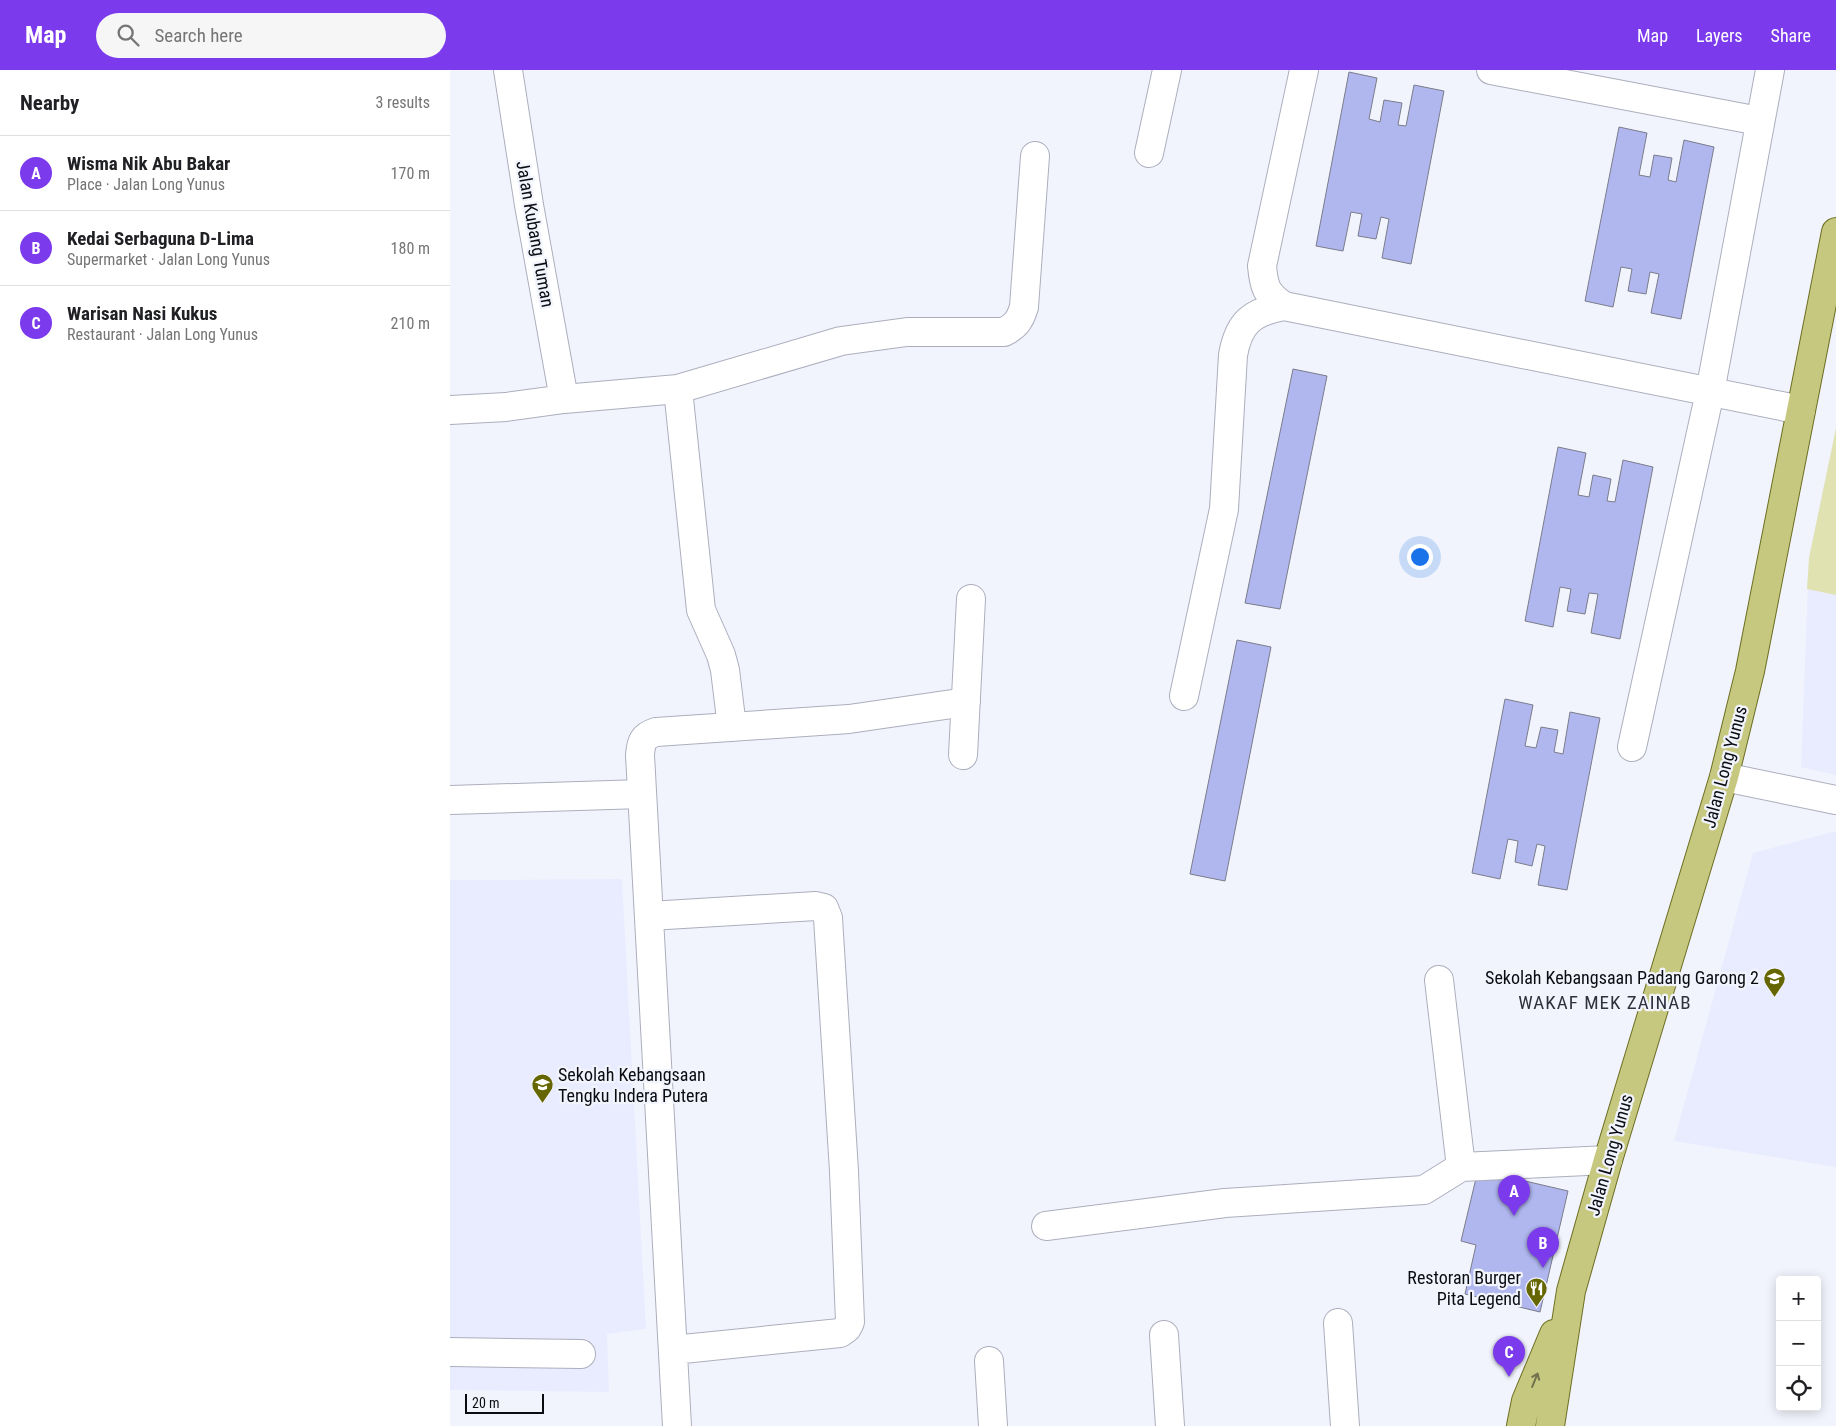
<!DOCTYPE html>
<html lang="en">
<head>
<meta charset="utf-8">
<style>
	:root { --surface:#fff; --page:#f6f6f6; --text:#202124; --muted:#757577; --line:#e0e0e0; --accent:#7c3aed }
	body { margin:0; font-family:"Roboto Condensed",sans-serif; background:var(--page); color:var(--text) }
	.controls { position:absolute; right:15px; bottom:15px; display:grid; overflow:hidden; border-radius:5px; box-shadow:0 2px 12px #0003 }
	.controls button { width:45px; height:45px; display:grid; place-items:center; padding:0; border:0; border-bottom:1px solid var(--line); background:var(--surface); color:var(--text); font:25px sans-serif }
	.scale { position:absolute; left:15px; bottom:12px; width:79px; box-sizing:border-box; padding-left:5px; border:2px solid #0b0c11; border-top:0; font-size:14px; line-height:18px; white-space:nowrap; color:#0b0c11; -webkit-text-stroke:4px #f2f4fd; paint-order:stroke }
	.you { position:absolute; left:969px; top:486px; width:18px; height:18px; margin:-12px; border:4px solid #fff; border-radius:50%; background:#1a73e8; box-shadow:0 0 0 8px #1a73e833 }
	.badge { display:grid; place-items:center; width:32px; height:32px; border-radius:50%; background:var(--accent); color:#fff; font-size:16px; font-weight:700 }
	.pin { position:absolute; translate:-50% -41px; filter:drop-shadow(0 1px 2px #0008) }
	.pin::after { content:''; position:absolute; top:26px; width:18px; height:15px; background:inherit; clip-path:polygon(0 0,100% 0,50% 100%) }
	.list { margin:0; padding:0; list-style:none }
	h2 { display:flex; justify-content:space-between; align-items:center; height:65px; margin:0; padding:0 20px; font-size:21px }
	h2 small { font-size:16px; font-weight:400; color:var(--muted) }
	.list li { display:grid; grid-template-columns:32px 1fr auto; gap:15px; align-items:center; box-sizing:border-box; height:75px; padding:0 20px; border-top:1px solid var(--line) }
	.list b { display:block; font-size:19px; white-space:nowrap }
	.list p { margin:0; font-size:16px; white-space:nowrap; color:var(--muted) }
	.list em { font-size:16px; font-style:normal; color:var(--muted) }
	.icon { flex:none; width:28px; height:28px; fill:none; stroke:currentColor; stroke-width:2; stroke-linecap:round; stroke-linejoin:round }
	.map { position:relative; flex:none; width:1386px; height:1356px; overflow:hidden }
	header { display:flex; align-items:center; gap:30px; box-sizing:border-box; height:70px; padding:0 25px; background:var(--accent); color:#fff }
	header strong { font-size:24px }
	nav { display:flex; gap:28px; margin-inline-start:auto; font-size:18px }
	.search { width:350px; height:45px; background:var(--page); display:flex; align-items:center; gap:12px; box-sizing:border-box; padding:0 18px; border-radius:28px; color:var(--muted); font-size:19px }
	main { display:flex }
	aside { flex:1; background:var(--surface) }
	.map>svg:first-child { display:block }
</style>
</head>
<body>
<header>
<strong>Map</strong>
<div class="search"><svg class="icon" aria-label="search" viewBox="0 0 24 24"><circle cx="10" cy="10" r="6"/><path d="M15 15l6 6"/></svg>Search here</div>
<nav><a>Map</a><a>Layers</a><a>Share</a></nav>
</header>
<main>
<aside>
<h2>Nearby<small>3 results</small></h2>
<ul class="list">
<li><span class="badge">A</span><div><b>Wisma Nik Abu Bakar</b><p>Place · Jalan Long Yunus</p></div><em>170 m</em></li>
<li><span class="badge">B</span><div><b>Kedai Serbaguna D-Lima</b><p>Supermarket · Jalan Long Yunus</p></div><em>180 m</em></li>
<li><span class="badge">C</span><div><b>Warisan Nasi Kukus</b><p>Restaurant · Jalan Long Yunus</p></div><em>210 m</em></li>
</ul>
</aside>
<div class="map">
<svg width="1386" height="1356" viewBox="0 0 1386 1356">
	<rect width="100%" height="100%" fill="#f2f4fd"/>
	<path fill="#e9ecff" d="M1386 358V705L1351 697 1359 488Z
		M1386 761V1097L1224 1071 1303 783Z
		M172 809 196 1259 157 1264 159 1322 0 1320V810Z"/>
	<path fill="#e0e2b2" d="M1386 358V525L1357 519 1359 488Z"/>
	<path fill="#b0b7ef" stroke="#7a7c8a" d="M899 2 927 8 919 49 930 52 934 30 952 33 948 55 956 56 964 15 994 21 961 194 932 188 939 149 931 147 926 169 908 166 912 144 901 142 893 181 866 176Z
		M1169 57 1197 63 1189 105 1200 107 1204 85 1222 88 1218 110 1226 112 1234 70 1264 77 1231 249 1201 243 1209 204 1200 202 1196 224 1178 221 1182 199 1171 197 1163 237 1135 231Z
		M843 299 877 306 830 539 795 533Z
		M1108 377 1136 383 1128 425 1139 427 1143 405 1161 409 1157 431 1165 432 1173 390 1203 397 1170 569 1141 563 1148 524 1139 523 1135 544 1117 541 1121 519 1110 517 1103 557 1075 551Z
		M787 570 821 577 775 811 740 804Z
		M1055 629 1083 635 1075 676 1086 678 1091 657 1108 660 1104 682 1113 684 1120 642 1150 648 1117 820 1088 815 1095 776 1087 774 1082 796 1065 792 1068 771 1058 769 1050 809 1022 803Z
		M1028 1100 1118 1121 1090 1242 1015 1224 1026 1175 1011 1171Z"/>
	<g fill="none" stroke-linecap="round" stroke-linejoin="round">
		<defs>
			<path id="minor" d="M58 0 79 135 114 329
				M854 0 812 196C814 217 816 224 834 236L1351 340
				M1041 0 1309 51
				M699 83 717 0
				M228 319 251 540 271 585 275 600 282 657
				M0 340 56 337 114 329 228 319 391 271 457 262H554C566 256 570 250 574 237L585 86
				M734 626 774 439 783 285C789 252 802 242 834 236
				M1182 677 1260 322 1320 0
				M513 685 521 529
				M1274 707 1386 730
				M0 730 192 724
				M199 846 366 836 374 838 378 848 394 1101 400 1252 397 1258 390 1263 223 1280
				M989 910 1011 1097
				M596 1156 775 1133 974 1120 1011 1097 1158 1090
				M888 1253 895 1356
				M714 1265 720 1356
				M0 1282 131 1284
				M539 1291 543 1356
				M227 1356 190 685C191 672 193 666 206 662L399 649 516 632"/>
			<path id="major" d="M1071 1356 1076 1331 1104 1264
				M1100 1356 1121 1221 1158 1090 1274 707 1300 601 1386 162"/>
		</defs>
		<use href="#minor" stroke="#acaebd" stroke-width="30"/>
		<use href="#major" stroke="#6c6e21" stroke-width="30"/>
		<use href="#minor" stroke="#fff" stroke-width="28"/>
		<use href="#major" stroke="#c7c87f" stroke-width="28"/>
	</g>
	<defs><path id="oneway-shaft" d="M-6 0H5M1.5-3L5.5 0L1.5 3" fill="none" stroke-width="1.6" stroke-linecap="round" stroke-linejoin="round" transform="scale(1.25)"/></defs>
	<use stroke="#72734e" href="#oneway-shaft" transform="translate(1085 1310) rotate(-68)"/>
	<defs>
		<symbol id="school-pin" viewBox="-11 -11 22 30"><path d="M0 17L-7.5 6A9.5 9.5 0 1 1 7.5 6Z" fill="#666601" stroke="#f2f4fd"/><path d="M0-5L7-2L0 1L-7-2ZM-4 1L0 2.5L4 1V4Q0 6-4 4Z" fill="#fff"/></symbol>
		<symbol id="restaurant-pin" viewBox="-11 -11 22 30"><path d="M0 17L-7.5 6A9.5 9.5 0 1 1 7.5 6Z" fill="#666601" stroke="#f2f4fd"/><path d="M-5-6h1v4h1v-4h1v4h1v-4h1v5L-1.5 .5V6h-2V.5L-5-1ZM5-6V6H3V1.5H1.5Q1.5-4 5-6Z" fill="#fff"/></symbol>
	</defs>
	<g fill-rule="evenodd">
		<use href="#school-pin" x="1312" y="896" width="25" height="34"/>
		<use href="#school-pin" x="80" y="1002" width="25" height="34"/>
		<use href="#restaurant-pin" x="1074" y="1206" width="25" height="34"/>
	</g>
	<g text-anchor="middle" stroke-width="4.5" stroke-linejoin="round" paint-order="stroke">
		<g font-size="18" fill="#0b0c11" stroke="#f2f4fd">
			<text transform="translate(85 164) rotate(80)" y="6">Jalan Kubang Tuman</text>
			<text transform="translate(1275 697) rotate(-75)" y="6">Jalan Long Yunus</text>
			<text transform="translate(1160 1085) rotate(-74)" y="6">Jalan Long Yunus</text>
		</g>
		<g font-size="18" fill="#0b0c11" stroke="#f2f4fd" text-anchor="end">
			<text x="1309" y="914">Sekolah Kebangsaan Padang Garong 2</text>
			<text x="108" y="1011" text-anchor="start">Sekolah Kebangsaan<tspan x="108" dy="21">Tengku Indera Putera</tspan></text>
			<text x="1071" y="1214">Restoran Burger<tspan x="1071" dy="21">Pita Legend</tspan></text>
		</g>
		<g font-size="19" letter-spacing="1" fill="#2f313d" stroke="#f2f4fd">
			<text x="1155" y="939">WAKAF MEK ZAINAB</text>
		</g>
	</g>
</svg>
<div class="controls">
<button>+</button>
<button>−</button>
<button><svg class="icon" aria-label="locate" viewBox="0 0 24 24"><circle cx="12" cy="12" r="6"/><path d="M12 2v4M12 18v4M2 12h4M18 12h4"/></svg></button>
</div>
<div class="scale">20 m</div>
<div class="you"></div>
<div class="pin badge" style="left:1064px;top:1146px">A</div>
<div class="pin badge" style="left:1093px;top:1198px">B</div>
<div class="pin badge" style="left:1059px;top:1307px">C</div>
</div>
</main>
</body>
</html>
